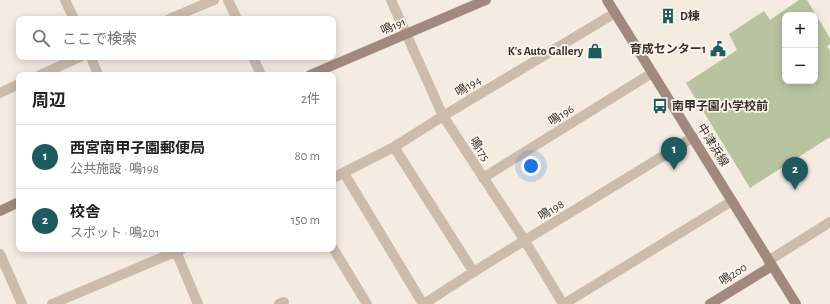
<!DOCTYPE html>
<html lang="ja">
<head>
<meta charset="utf-8">
<style>
	:root { --surface:#fff; --page:#f2f2f2; --text:#202124; --muted:#757577; --line:#e0e0e0; --accent:#1f5a5e }
	body { margin:0; font-family:"Alegreya Sans","Noto Sans JP",sans-serif; background:var(--page); color:var(--text) }
	.controls { position:absolute; right:12px; top:12px; display:grid; overflow:hidden; border-radius:8px; box-shadow:0 2px 10px #0003 }
	.controls button { width:36px; height:36px; display:grid; place-items:center; padding:0; border:0; border-bottom:1px solid var(--line); background:var(--surface); color:var(--text); font:20px sans-serif }
	.you { position:absolute; left:531px; top:166px; width:14px; height:14px; margin:-10px; border:3px solid #fff; border-radius:50%; background:#1a73e8; box-shadow:0 0 0 6px #1a73e833 }
	.badge { display:grid; place-items:center; width:26px; height:26px; border-radius:50%; background:var(--accent); color:#fff; font-size:13px; font-weight:700 }
	.pin { position:absolute; translate:-50% -33px; filter:drop-shadow(0 1px 2px #0008) }
	.pin::after { content:''; position:absolute; top:21px; width:14px; height:12px; background:inherit; clip-path:polygon(0 0,100% 0,50% 100%) }
	.list { margin:0; padding:0; list-style:none }
	h2 { display:flex; justify-content:space-between; align-items:center; height:52px; margin:0; padding:0 16px; font-size:17px }
	h2 small { font-size:13px; font-weight:400; color:var(--muted) }
	.list li { display:grid; grid-template-columns:26px 1fr auto; gap:12px; align-items:center; box-sizing:border-box; height:64px; padding:0 16px; border-top:1px solid var(--line) }
	.list b { display:block; font-size:15px; white-space:nowrap }
	.list p { margin:0; font-size:13px; white-space:nowrap; color:var(--muted) }
	.list em { font-size:13px; font-style:normal; color:var(--muted) }
	.icon { flex:none; width:22px; height:22px; fill:none; stroke:currentColor; stroke-width:2; stroke-linecap:round; stroke-linejoin:round }
	.map { position:relative; flex:none; width:830px; height:304px; overflow:hidden }
	.search { position:absolute; background:var(--surface); box-shadow:0 2px 10px #0003; left:16px; top:16px; width:320px; height:44px; display:flex; align-items:center; gap:10px; box-sizing:border-box; padding:0 14px; border-radius:8px; color:var(--muted); font-size:15px }
	.panel { position:absolute; background:var(--surface); box-shadow:0 2px 10px #0003; left:16px; top:72px; width:320px; height:180px; border-radius:8px }
	.map>svg:first-child { display:block }
</style>
</head>
<body>
<div class="map">
<svg width="830" height="304" viewBox="0 0 830 304">
	<rect width="100%" height="100%" fill="#f4ebe1"/>
	<path fill="#b8c4a0" fill-rule="evenodd" d="M799 0H807L830 38V44L827 46 830 51V137L750 188 686 83 737 50 729 34 764 11 770 20ZM785 15H815V81H785Z"/>
	<g fill="none" stroke-linecap="round" stroke-linejoin="round">
		<path stroke="#cdbbac" stroke-width="10" d="M65 0 74 19
			M228 0 237 19
			M391 0 443 116 525 241 563 304
			M169 19 214 0
			M91 57 98 75
			M253 57 261 75
			M40 75 80 57
			M0 93 19 84
			M394 147 473 271
			M344 173 423 304
			M333 178 394 147 443 116 615 13
			M483 178 652 73
			M333 248 367 304
			M175 249 198 304
			M0 254 22 304
			M768 261 830 222
			M52 304 182 249
			M279 304 284 302
			M424 304C511 246 604 194 693 137
			M564 304 732 201"/>
		<path stroke="#a18a7d" stroke-width="10" d="M607 0 796 304
			M310 75 486 0
			M0 211 19 202
			M710 304 772 266"/>
	</g>
	<defs>
		<symbol id="building-bare" viewBox="-9 -9 18 18"><path d="M-4-6H4V6H1V3H-1V6H-4ZM-2.5-4.3h1.7v1.8h-1.7ZM.8-4.3h1.7v1.8H.8ZM-2.5-1h1.7V.8h-1.7ZM.8-1h1.7V.8H.8Z" fill="#1f5a5e" stroke="#fbf5ee" stroke-width="2.5" paint-order="stroke"/></symbol>
		<symbol id="civic-bare" viewBox="-9 -9 18 18"><path d="M-.6-6.5H3V-4.5H.6V-3L4-1V1h2V6H-6V1h2V-1L-.6-3ZM-1.2 2.5V6h2.4V2.5Z" fill="#1f5a5e" stroke="#fbf5ee" stroke-width="2.5" paint-order="stroke"/></symbol>
		<symbol id="shop-bare" viewBox="-9 -9 18 18"><path d="M-5-2.5h2.3a2.7 3.5 0 0 1 5.4 0H5L5.5 6h-11ZM-1.5-2.5h3a1.5 2.3 0 0 0-3 0Z" fill="#1f5a5e" stroke="#fbf5ee" stroke-width="2.5" paint-order="stroke"/></symbol>
		<symbol id="bus-bare" viewBox="-9 -9 18 18"><path d="M-5-6H5V4H4V6H2V4H-2V6H-4V4H-5ZM-3.5-4V0h7V-4ZM-3.5 1.2v1.5H-2V1.2ZM2 1.2v1.5H3.5V1.2Z" fill="#1f5a5e" stroke="#fbf5ee" stroke-width="2.5" paint-order="stroke"/></symbol>
	</defs>
	<g fill-rule="evenodd">
		<use href="#building-bare" x="657" y="5" width="22" height="22"/>
		<use href="#civic-bare" x="707" y="38" width="22" height="22"/>
		<use href="#shop-bare" x="584" y="40" width="22" height="22"/>
		<use href="#bus-bare" x="649" y="95" width="22" height="22"/>
	</g>
	<g text-anchor="middle" stroke-width="3.5" stroke-linejoin="round" paint-order="stroke">
		<g font-size="12" font-weight="bold" fill="#3b302b" stroke="#fbf5ee" text-anchor="start">
			<text x="680" y="20">D棟</text>
			<text x="706" y="53" text-anchor="end">育成センター1</text>
			<text x="583" y="55" text-anchor="end">K's Auto Gallery</text>
			<text x="672" y="110">南甲子園小学校前</text>
		</g>
		<g font-size="12" fill="#3b302b" stroke="#fbf5ee">
			<text transform="translate(393 26) rotate(-23)" y="4">鳴191</text>
			<text transform="translate(468 86) rotate(-31)" y="4">鳴194</text>
			<text transform="translate(561 115) rotate(-32)" y="4">鳴196</text>
			<text transform="translate(713 145) rotate(58)" y="4">中津浜線</text>
			<text transform="translate(480 149) rotate(57)" y="4">鳴175</text>
			<text transform="translate(551 210) rotate(-31)" y="4">鳴198</text>
			<text transform="translate(733 274) rotate(-33)" y="4">鳴200</text>
		</g>
	</g>
</svg>
<div class="controls">
<button>+</button>
<button>−</button>
</div>
<div class="you"></div>
<div class="pin badge" style="left:674px;top:170px">1</div>
<div class="pin badge" style="left:795px;top:190px">2</div>
<div class="search"><svg class="icon" aria-label="search" viewBox="0 0 24 24"><circle cx="10" cy="10" r="6"/><path d="M15 15l6 6"/></svg>ここで検索</div>
<section class="panel">
<h2>周辺<small>2件</small></h2>
<ul class="list">
<li><span class="badge">1</span><div><b>西宮南甲子園郵便局</b><p>公共施設 · 鳴198</p></div><em>80 m</em></li>
<li><span class="badge">2</span><div><b>校舎</b><p>スポット · 鳴201</p></div><em>150 m</em></li>
</ul>
</section>
</div>
</body>
</html>
